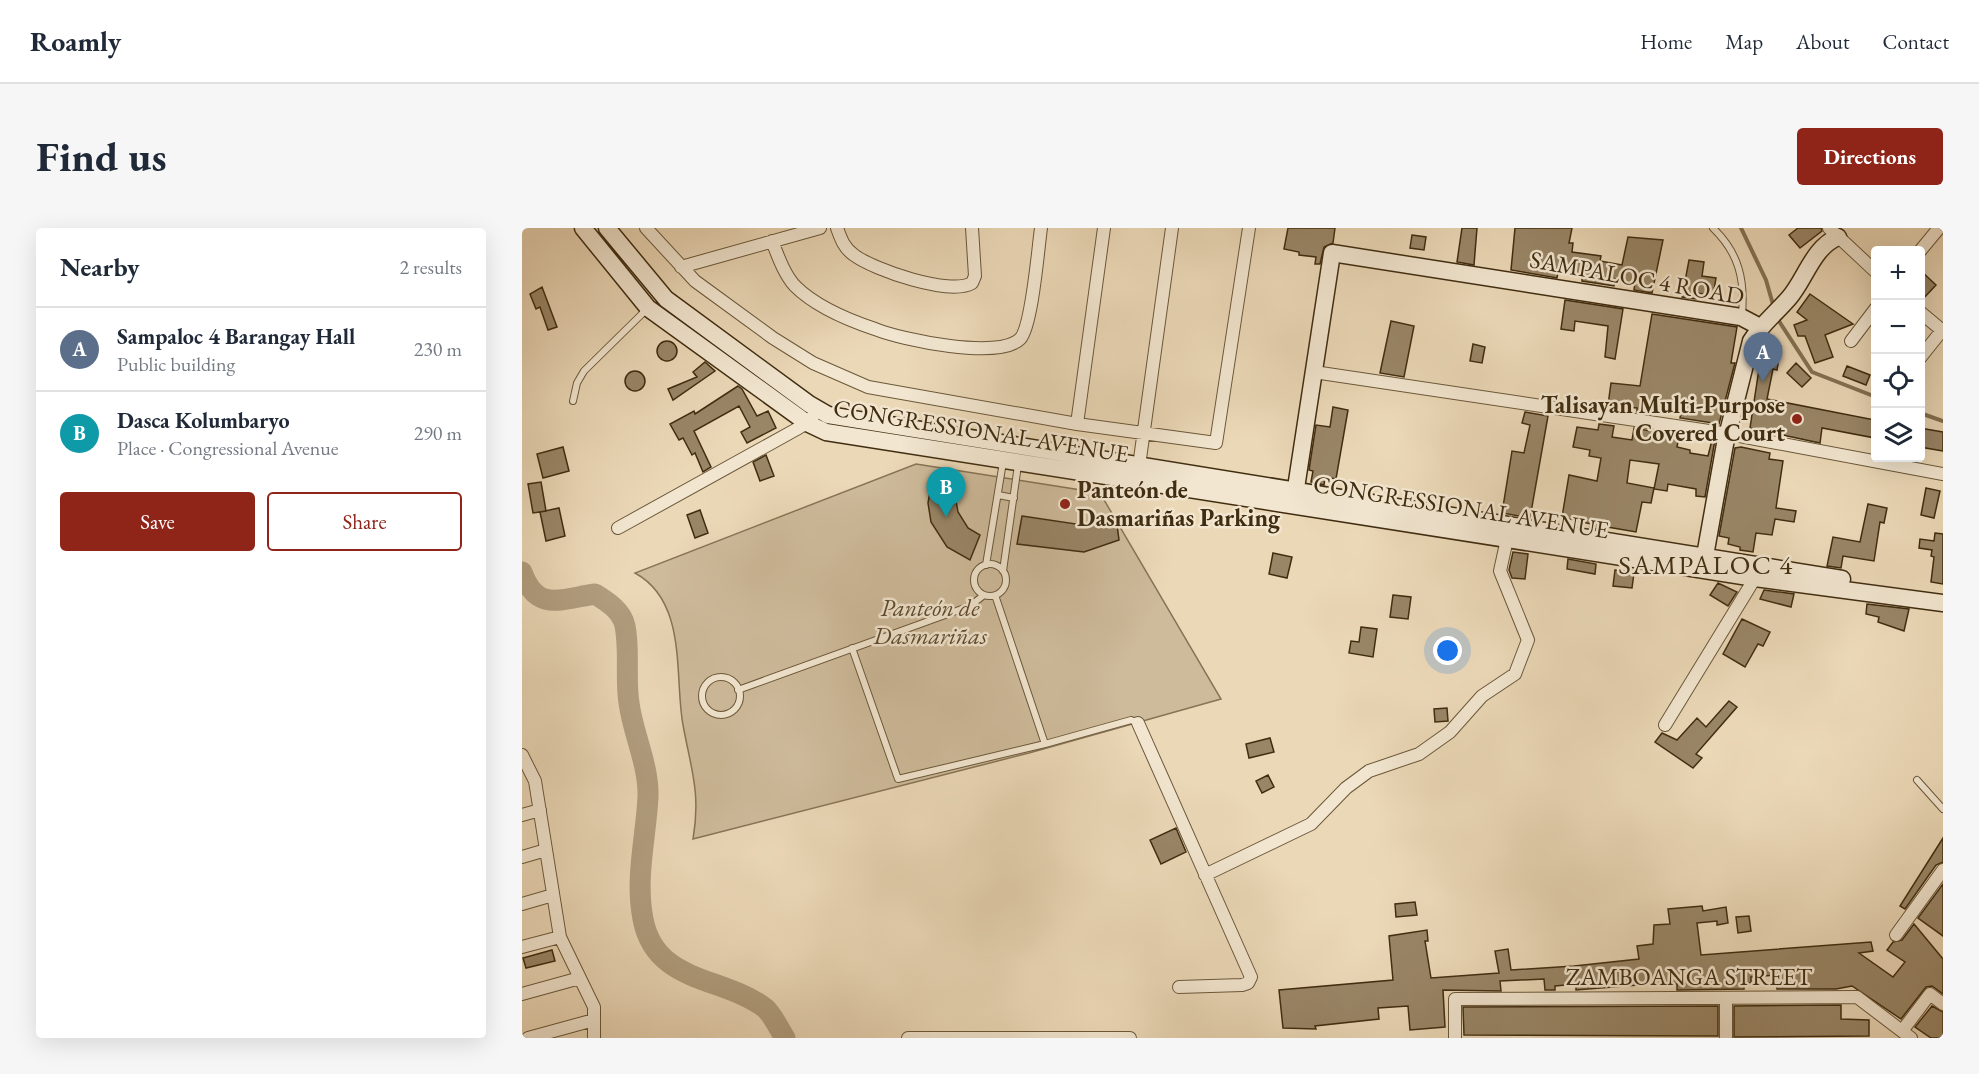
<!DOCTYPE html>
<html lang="en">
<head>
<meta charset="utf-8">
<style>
	:root { --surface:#fff; --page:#f6f6f7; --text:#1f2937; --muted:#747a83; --line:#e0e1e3; --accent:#8f2418 }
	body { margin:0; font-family:"EB Garamond",serif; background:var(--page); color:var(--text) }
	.controls { position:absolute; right:18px; top:18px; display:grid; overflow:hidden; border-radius:6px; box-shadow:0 6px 24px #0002 }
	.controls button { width:54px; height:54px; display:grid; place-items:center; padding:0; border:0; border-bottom:2px solid var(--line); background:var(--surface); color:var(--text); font:30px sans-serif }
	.you { position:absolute; left:926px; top:423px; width:21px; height:21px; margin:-15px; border:4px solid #fff; border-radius:50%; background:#1a73e8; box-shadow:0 0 0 9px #1a73e833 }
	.badge { display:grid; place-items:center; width:39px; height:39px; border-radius:50%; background:var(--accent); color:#fff; font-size:20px; font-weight:700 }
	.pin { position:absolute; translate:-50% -50px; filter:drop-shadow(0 2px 3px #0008) }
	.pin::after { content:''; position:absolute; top:32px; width:21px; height:18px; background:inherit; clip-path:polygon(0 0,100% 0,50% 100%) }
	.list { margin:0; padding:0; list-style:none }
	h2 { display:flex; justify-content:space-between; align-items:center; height:78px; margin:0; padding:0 24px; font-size:26px }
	h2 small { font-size:20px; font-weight:400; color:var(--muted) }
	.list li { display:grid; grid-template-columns:39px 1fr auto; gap:18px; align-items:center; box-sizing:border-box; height:84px; padding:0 24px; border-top:2px solid var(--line) }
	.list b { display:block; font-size:22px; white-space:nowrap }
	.list p { margin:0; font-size:20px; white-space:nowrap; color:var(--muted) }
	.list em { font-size:20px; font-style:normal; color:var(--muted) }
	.actions { display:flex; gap:12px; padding:18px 24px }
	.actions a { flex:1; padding:14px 0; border:2px solid var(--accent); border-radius:6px; text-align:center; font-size:21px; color:var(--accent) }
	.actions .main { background:var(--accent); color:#fff }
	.icon { flex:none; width:33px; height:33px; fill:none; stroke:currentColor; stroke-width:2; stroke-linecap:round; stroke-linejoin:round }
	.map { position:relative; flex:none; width:1421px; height:810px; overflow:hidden; border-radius:6px }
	header { display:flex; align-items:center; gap:36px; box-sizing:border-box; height:84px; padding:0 30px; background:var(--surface); border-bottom:2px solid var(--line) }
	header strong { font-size:28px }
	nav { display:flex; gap:33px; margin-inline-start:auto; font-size:21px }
	.intro { display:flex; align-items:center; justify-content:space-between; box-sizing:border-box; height:144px; padding:0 36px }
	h1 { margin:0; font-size:42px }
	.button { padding:15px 27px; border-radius:6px; background:var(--accent); color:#fff; font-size:21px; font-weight:700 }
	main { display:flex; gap:36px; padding:0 36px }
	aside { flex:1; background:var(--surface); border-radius:6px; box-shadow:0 6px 24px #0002 }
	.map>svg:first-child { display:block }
</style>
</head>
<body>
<header>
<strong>Roamly</strong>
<nav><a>Home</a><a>Map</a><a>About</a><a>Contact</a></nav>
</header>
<div class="intro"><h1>Find us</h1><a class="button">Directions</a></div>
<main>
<aside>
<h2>Nearby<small>2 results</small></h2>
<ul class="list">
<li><span class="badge" style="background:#5c6f8a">A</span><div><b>Sampaloc 4 Barangay Hall</b><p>Public building</p></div><em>230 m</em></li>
<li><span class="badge" style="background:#0f9aa8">B</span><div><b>Dasca Kolumbaryo</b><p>Place · Congressional Avenue</p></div><em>290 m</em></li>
</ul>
<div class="actions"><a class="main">Save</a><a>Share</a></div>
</aside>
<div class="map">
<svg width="1421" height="810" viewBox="0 0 1421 810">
	<rect width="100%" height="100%" fill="#ebd8b7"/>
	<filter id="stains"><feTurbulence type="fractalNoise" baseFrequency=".00333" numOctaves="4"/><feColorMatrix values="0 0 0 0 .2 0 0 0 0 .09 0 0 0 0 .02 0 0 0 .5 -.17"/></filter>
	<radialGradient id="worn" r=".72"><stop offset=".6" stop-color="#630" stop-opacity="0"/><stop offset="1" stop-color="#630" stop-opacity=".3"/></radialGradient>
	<path fill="#cebb9b" stroke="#877456" stroke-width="1.5" d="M394 236 578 265 699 471 507 525 171 611C179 565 169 541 161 497 152 448 166 374 113 345Z"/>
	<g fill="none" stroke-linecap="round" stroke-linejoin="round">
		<path stroke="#847153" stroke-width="4" d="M1219 0 1244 52 1252 80
			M1255 90 1290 144 1354 169
			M1398 185 1421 193"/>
		<path stroke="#b19e7f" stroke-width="21" d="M0 344C15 385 39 371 73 366 86 374 100 383 103 398 108 423 103 450 107 475 111 506 127 537 126 569 124 609 113 650 121 691 133 756 201 748 243 780 251 787 257 801 263 810"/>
	</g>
	<path fill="#998667" stroke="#402d11" stroke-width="1.5" d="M766 0H813L811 15 802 19 798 36H793L794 29 777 27V24L762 21Z
		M940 0H955L952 37 935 34Z
		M993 0H1050L1047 15H1051L1050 24 1079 28 1078 33 1100 37 1106 9 1141 12 1130 65 1112 62 1113 55 1093 51 1092 58 1060 53V48L1036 44 1035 50 989 42Z
		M1276 0H1299L1300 3 1278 20 1267 7Z
		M890 7 904 9 902 22 888 20Z
		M1167 32 1182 34 1180 48 1194 50 1191 68 1175 65 1174 71 1160 69Z
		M1398 42 1414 57 1398 74Z
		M20 59 35 99 26 102 18 79 14 81 8 66Z
		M1288 66 1331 96 1303 107 1311 129 1293 135 1283 108H1276L1272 97 1285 92 1275 84Z
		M1043 72 1101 81 1093 131 1083 129 1086 98 1053 93 1052 103 1039 101Z
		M1130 86 1215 99 1209 135H1213L1197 196 1158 190 1159 185 1130 181 1129 186 1115 184V180L1086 177 1089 155 1118 158Z
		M869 93 892 98 882 149 858 145Z
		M135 123a10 10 0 1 1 20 0a10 10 0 1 1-20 0Z
		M1241 115 1259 118 1255 142 1251 141 1245 171 1353 192V210L1300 200 1298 215 1228 200Z
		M951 116 963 119 960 135 948 133Z
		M183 134 193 143 151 172 146 161 175 149 171 144Z
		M1274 135 1289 150 1280 159 1265 145Z
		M1325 138 1348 147 1344 157 1321 148Z
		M103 153a10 10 0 1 1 20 0a10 10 0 1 1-20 0Z
		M216 158 220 161 235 188 246 183 254 200 225 215 219 204 228 199 217 178 172 203 189 239 181 244 173 225 170 227 161 210 157 212 148 196 172 183 173 186Z
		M811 179 826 182 814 251 803 249 802 257 789 254 791 243 787 242 794 197 808 199Z
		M1003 184 1026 188 1008 290 980 285 990 223 1002 225 1008 197 1000 195Z
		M1077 196 1092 198 1090 209 1110 212 1112 200 1157 208 1155 219 1168 222V225L1186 228 1190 212H1193L1183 269 1174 268V261L1146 256 1145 263 1132 261 1137 236 1108 232 1105 255 1132 260 1129 275 1120 274 1114 304 1085 299V302L1068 300 1069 296 1040 289 1047 247 1075 253 1079 230 1067 228 1068 222 1051 219 1055 199 1076 202Z
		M1398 200 1421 204V223L1398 219Z
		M41 219 47 243 21 250 15 226Z
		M1219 219 1248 225 1247 231 1261 233 1254 280 1274 283 1272 294 1253 291 1250 307 1234 305 1231 324 1218 322V319L1206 316 1207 310 1197 308 1213 220Z
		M244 227 252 248 238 253 231 234Z
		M411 246 436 257 434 273 436 284 446 300 458 307 448 332 425 319 409 294 406 275Z
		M19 254 24 283 11 285 6 256Z
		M1404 260 1418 263 1412 290 1399 287Z
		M1346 276 1365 280 1362 295 1358 294 1352 333 1321 328 1319 340 1305 338 1311 309 1338 314Z
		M37 280 43 308 24 313 18 284Z
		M178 282 186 305 173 310 165 287Z
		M500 288 567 298V293L595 297 597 312 562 324 495 316Z
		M1413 305 1421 306V356L1409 354 1412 329 1409 328 1410 322 1397 320 1398 311 1412 313Z
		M991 324 1006 326 1003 351 990 350 987 342Z
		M751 325 770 329 765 350 747 346Z
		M1046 331 1074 336 1073 346 1045 341Z
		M1093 342 1112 345 1110 360 1091 358Z
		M1196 355 1215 364 1206 378 1188 367Z
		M1242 362 1272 366 1269 379 1238 371Z
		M871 367 889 369 886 391 868 389Z
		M1345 376 1387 381 1382 403 1356 394 1357 389 1344 386Z
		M1220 391 1248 404 1241 418 1236 416 1223 439 1201 426Z
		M839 399 855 401 851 429 827 425 829 413 837 414Z
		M1207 473 1215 479 1174 526 1180 530 1171 540 1133 514 1140 505 1155 512 1175 490 1184 499Z
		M925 480 926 493 913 494 912 481Z
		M748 510 752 524 727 530 724 516Z
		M746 547 752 559 740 565 734 553Z
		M654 600 664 624 639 636 628 612Z
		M1421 610V634L1414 637 1383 681 1378 678Z
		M1421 656V708L1396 690Z
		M893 674 895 687 874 689 873 676Z
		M1180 678 1181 683 1204 679 1206 695 1195 697V693L1175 695 1179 727 1349 714 1351 723 1337 725 1371 749 1383 734 1365 722 1371 714 1380 712 1392 696 1421 731V766L1410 758 1404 759 1379 791 1330 758 1314 761H1255L1254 747 1229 749V755H1222V761L1155 762V756H1129L1054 762V756L1033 758V762H1023L1022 751 978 753 979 763 921 762 923 799 888 802 886 778 856 780 857 791 793 798 794 801 761 800 757 762 871 752 867 708 905 702 906 713H903L909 750 977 745 973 723 986 721 989 742 1052 738 1117 731 1115 718 1131 716 1132 697 1148 696 1146 681Z
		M1227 688 1229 703 1216 705 1214 689Z
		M30 722 33 733 4 740 1 730Z
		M1319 777V791L1347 792V808L1212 809V778Z
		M1196 778V808L942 807 941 779Z
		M1410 778 1421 784V810H1409L1393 799Z"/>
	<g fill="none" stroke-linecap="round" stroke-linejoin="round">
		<defs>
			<path id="lane" d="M1191 0C1217 25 1223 52 1220 86
				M51 173 55 155 62 143 126 80
				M476 267 492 270
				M452 352a16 16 0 1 1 32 0a16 16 0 1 1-32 0Z
				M464 337 481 234
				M481 343 496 237
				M473 367 523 516
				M330 420 376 551 523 516 609 492 616 495
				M180 468a19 19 0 1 1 38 0a19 19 0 1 1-38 0Z
				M216 462 448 378 462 367
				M1395 552 1421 581"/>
			<path id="street" d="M124 0 173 53 251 110 291 135 346 159 555 196 694 215 727 0
				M315 0C319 11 322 20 332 27 352 42 428 68 450 55L453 48 450 0
				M1307 0 1354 44
				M250 13C256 28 262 46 273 58 293 78 326 92 353 101 380 112 477 132 498 111 510 99 516 21 519 0
				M1398 23 1417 0
				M159 39 298 0
				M1398 84 1421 103
				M1329 113 1354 80
				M1398 130 1421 101
				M792 144 1207 206 1421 246
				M555 196 582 0
				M617 238 650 0
				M96 300 273 202 285 195 296 182
				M616 495 729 749 726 755 720 757 657 759
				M1143 497 1233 350
				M0 527 13 553 38 709 72 779V810
				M0 587 18 582
				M0 629 24 622
				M683 647 789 596 824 560 847 543 897 526 928 504 960 468 993 446 1006 412 978 343 985 311
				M0 676 31 667
				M1374 707 1421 642
				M0 719 38 709
				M0 766 58 750
				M1380 803 1408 766 1421 776
				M6 810 72 792
				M386 810H608
				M933 810V771L1335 769 1389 810
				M1204 810V770"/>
			<path id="secondary" d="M61 0 126 80 285 195 304 204 1233 350 1421 375
				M85 0 144 71 287 176 306 187 1320 351
				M772 273 810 25 1219 89 1238 99
				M1181 339 1203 216 1229 113C1240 96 1254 85 1267 70 1283 52 1291 19 1316 9"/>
		</defs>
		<use href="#lane" stroke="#6b583a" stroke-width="8"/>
		<use href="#street" stroke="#6b583a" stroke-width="14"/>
		<use href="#secondary" stroke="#402d11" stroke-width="19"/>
		<use href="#lane" stroke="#f2e6d0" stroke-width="6"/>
		<use href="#street" stroke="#f2e6d0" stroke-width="12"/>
		<use href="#secondary" stroke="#f2e6d0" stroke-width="16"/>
	</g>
	<g fill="#8f2418" stroke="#f2e6d0" stroke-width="2">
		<circle cx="1275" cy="191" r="6"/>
		<circle cx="543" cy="276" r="6"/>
	</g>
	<g text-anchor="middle" stroke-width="5" stroke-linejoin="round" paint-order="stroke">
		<g font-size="24" fill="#402d11" stroke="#f2e6d0">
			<text transform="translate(1115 50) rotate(10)" y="8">SAMPALOC 4 ROAD</text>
			<text transform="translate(459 203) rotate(9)" y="8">CONGRESSIONAL AVENUE</text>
			<text transform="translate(939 279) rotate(9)" y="8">CONGRESSIONAL AVENUE</text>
			<text x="1167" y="757">ZAMBOANGA STREET</text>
		</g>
		<g font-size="24" font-weight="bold" fill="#402d11" stroke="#f2e6d0" text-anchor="end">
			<text x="1263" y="185">Talisayan Multi-Purpose<tspan x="1263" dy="28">Covered Court</tspan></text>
			<text x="555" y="270" text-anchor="start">Panteón de<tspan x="555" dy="28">Dasmariñas Parking</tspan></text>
		</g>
		<g font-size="24" font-style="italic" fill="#5c492d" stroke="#f2e6d0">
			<text x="408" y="388">Panteón de<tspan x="408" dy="28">Dasmariñas</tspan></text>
		</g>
		<g font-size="27" letter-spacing="1.5" fill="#402d11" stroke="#f2e6d0">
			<text x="1184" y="346">SAMPALOC 4</text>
		</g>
	</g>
	<rect width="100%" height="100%" filter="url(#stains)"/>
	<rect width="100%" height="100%" fill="url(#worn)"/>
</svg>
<div class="controls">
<button>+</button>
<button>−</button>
<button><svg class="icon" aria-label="locate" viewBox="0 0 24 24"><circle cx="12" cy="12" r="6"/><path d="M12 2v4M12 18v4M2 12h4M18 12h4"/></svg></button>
<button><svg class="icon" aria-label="layers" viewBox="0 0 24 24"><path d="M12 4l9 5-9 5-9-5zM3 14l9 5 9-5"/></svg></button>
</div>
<div class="you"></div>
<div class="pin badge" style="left:1241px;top:154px;background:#5c6f8a">A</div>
<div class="pin badge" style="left:424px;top:289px;background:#0f9aa8">B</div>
</div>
</main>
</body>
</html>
